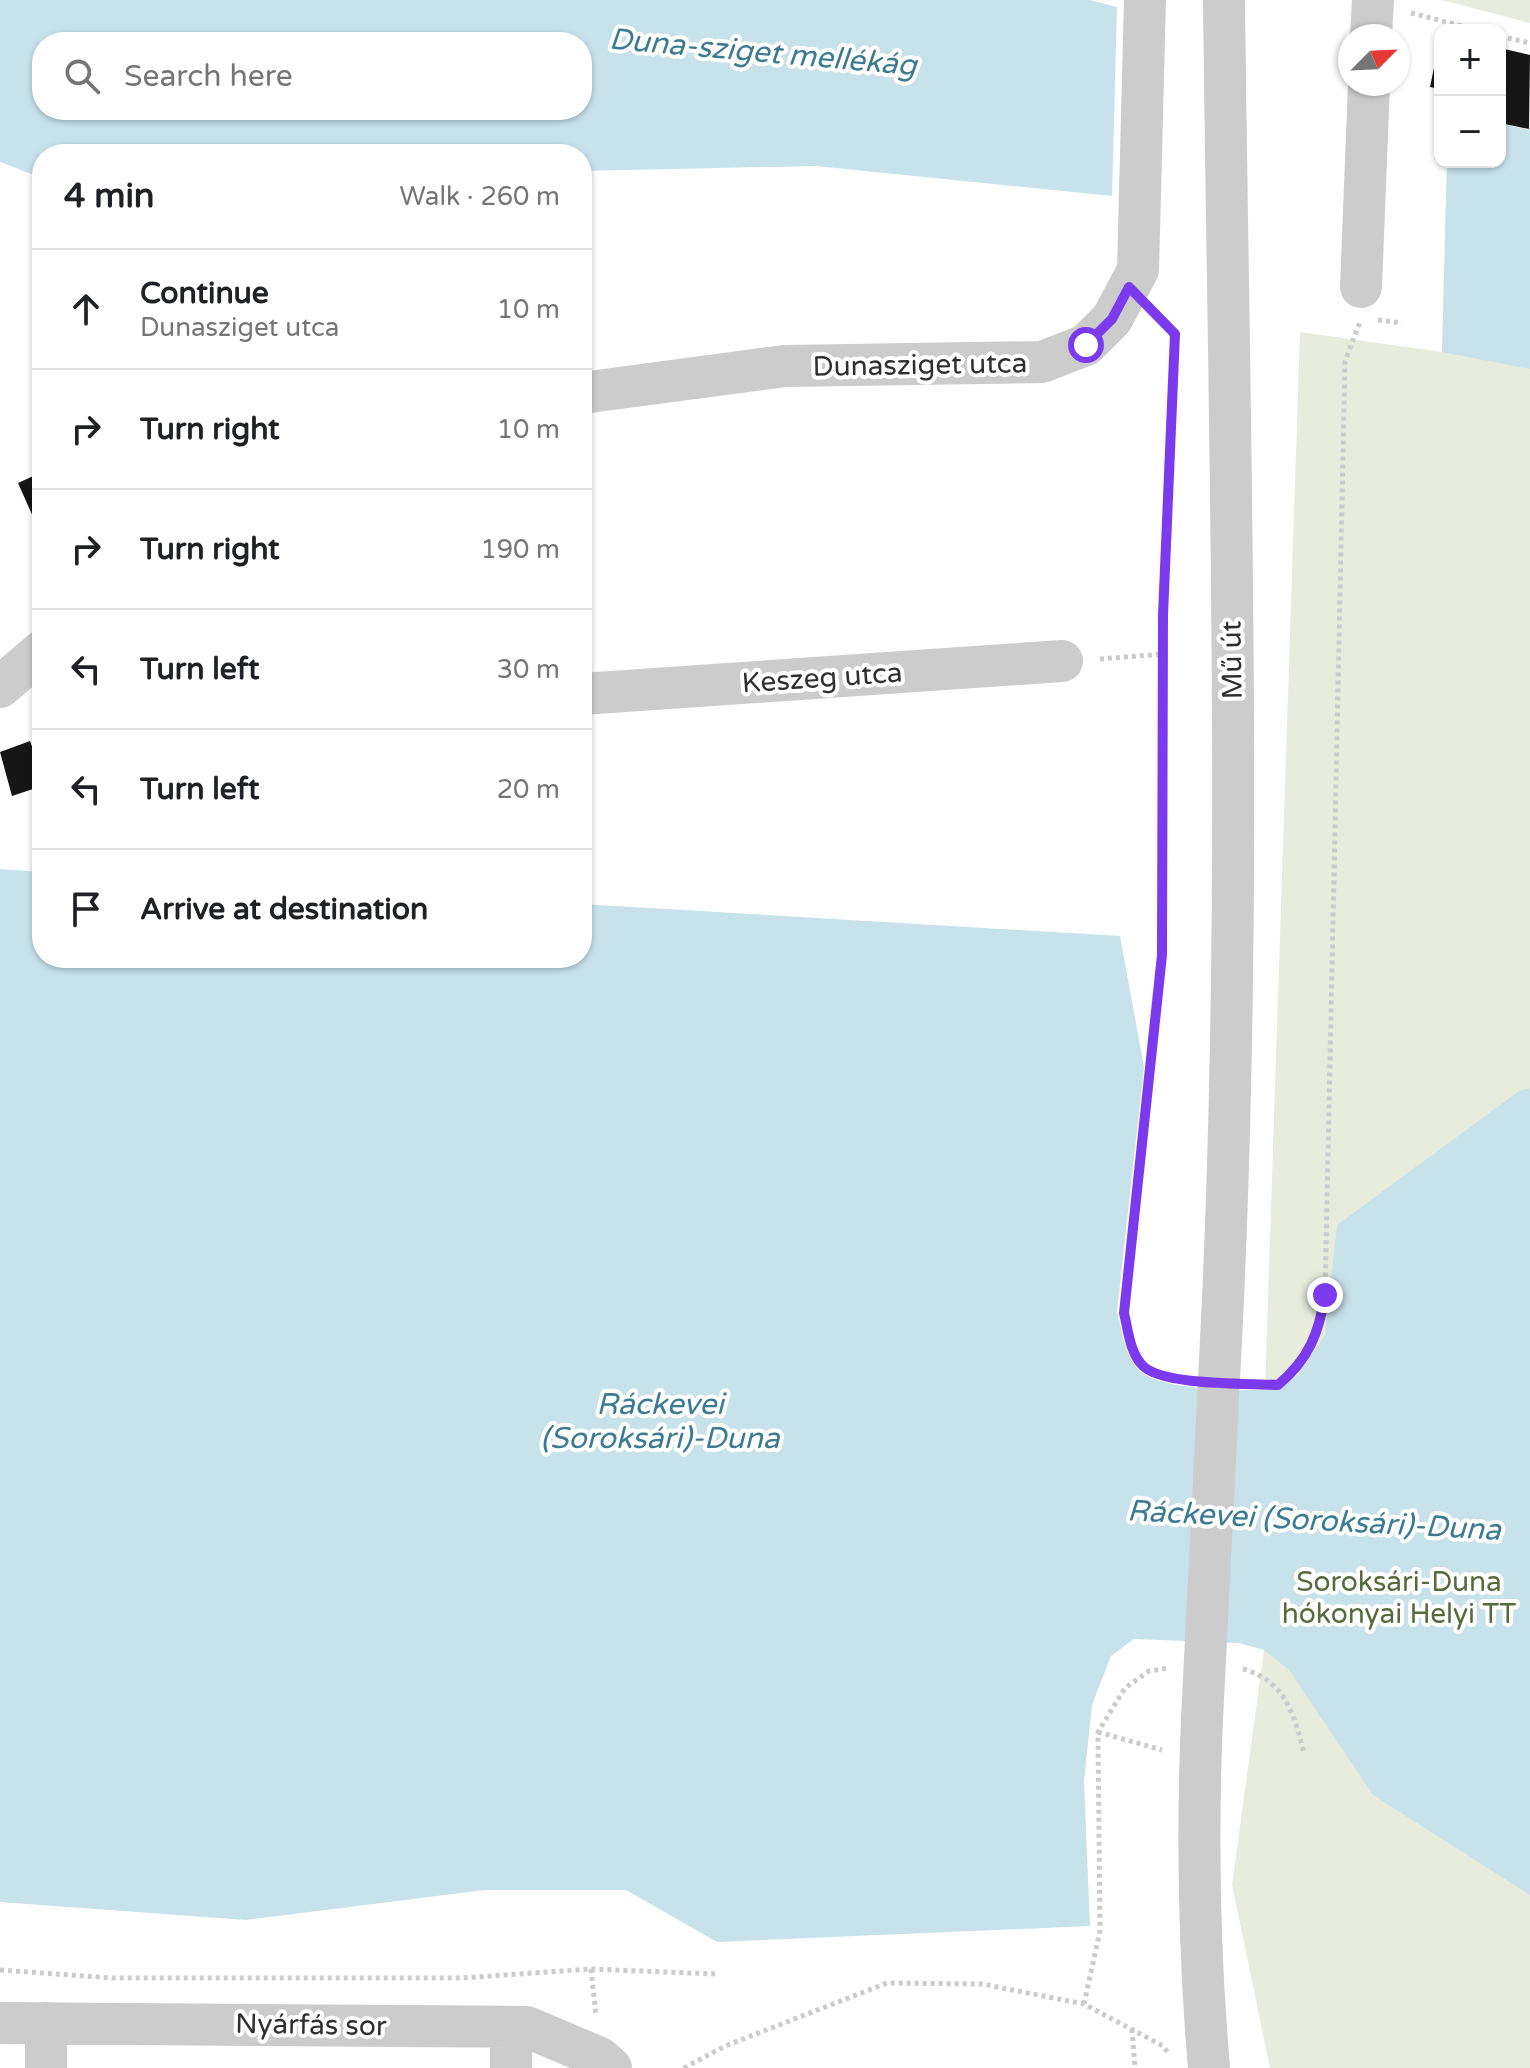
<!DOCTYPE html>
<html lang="en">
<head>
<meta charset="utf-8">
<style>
	:root { --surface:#fff; --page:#f2f2f2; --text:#202124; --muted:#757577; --line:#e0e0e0 }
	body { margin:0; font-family:"Varela Round",sans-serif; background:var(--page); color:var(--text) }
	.controls { position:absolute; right:24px; top:24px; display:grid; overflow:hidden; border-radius:16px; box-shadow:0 2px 6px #0004 }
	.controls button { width:72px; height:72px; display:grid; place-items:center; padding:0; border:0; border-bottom:2px solid var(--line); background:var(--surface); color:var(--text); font:40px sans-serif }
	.compass { position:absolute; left:1338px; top:24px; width:72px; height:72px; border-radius:50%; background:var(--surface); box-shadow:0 2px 6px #0004; rotate:66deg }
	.stop { position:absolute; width:24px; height:24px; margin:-18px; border:6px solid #7c3aed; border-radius:50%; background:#fff }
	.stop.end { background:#7c3aed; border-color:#fff; box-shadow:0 2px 8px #0008 }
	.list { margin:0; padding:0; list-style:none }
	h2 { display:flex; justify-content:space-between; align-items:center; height:104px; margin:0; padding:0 32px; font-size:34px }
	h2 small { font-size:26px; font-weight:400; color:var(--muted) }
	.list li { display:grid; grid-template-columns:52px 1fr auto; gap:24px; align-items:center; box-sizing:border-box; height:120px; padding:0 32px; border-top:2px solid var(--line) }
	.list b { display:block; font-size:30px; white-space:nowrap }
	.list p { margin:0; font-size:26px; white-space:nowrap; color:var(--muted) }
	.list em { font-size:26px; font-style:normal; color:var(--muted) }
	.icon { flex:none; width:44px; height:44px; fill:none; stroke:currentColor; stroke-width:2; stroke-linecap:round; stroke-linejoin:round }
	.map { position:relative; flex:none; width:1530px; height:2068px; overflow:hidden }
	.search { position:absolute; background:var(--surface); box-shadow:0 2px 6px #0004; left:32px; top:32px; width:560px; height:88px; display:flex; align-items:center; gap:20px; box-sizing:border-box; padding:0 28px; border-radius:32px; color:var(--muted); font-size:30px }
	.panel { position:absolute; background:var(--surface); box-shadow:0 2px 6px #0004; left:32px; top:144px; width:560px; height:824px; border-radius:32px }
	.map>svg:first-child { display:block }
</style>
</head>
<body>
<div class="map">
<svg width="1530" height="2068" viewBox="0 0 1530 2068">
	<rect width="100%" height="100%" fill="#fff"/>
	<path fill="#e7ecdc" d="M1442 0H1530V23Z
		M1500 124 1530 130V2068H1270L1232 1885 1264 1650 1279 1389 1265 1390 1300 332 1442 352 1447 162H1500Z"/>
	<path fill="#c8e2ec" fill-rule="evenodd" d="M0 0H1090L1117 7 1112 196 816 166 582 171V154H42V178L0 162ZM42 42H582V110H42Z
		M1500 124 1530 130V369L1442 352 1447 162H1500Z
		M0 869 42 872V958H582V904L1120 936 1144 1067 1117 1312C1122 1329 1125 1357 1139 1370 1160 1392 1249 1391 1280 1389L1298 1375 1325 1335 1337 1225 1519 1091 1530 1088V1895L1373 1795 1289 1670 1264 1650 1239 1643 1134 1639 1111 1656 1092 1705 1084 1781 1090 1926 717 1942 626 1890H485L246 1920 0 1902Z"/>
	<path fill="#161616" d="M1439 44H1440V89L1430 87Z
		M1500 48 1530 55 1529 129 1500 123Z
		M42 472V516L34 519 18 483Z
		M30 741 42 774V786L12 796 0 752Z"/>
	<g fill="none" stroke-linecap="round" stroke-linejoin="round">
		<path stroke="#ccc" stroke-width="5" stroke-dasharray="4 4" stroke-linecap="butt" d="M1411 13 1478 30
			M1500 36 1530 43
			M1158 316 1175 334 1163 615 1162 955 1124 1313C1133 1353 1136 1376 1183 1379
			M1378 320 1402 323
			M1100 659 1163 654
			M1257 1383 1278 1385C1309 1359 1319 1333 1325 1295L1345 361 1360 322
			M1243 1669C1286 1681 1294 1715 1304 1753
			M1098 1732 1162 1750
			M591 1969 596 2016
			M0 1970 112 1978H461L591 1969 715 1974
			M1084 2004 1100 1931 1098 1732 1125 1688 1149 1671 1169 1668
			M1132 2029 1135 2068
			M684 2068 725 2046 887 1983 982 1984 1084 2004 1163 2046 1169 2054"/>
		<path stroke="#ccc" stroke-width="42" d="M1371 36 1373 0
			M1361 287 1369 84
			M582 393 785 366 1042 362 1086 345 1112 319 1138 270 1145 0
			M0 687 42 651
			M582 694 1062 661
			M1222 1320C1243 881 1229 440 1224 0
			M1202 1719C1197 1836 1199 1951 1209 2068
			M0 2023 527 2027 600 2058 611 2068
			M46 2023V2068
			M511 2068V2027"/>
		<path stroke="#ccc" stroke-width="42" d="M1202 1719 1222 1320"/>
	</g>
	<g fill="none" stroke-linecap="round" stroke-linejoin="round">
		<path stroke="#7c3aed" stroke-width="10" d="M1086 345 1112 319 1129 287 1175 334 1163 615 1162 955 1124 1313C1128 1330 1130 1353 1143 1366 1164 1386 1248 1383 1278 1385 1309 1359 1319 1333 1325 1295"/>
	</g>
	<g text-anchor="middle" stroke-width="8" stroke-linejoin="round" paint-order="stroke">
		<g font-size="28" fill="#2f2f2f" stroke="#fff">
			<text transform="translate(920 364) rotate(-1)" y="10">Dunasziget utca</text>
			<text transform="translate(1231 660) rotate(-91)" y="10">Mű út</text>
			<text transform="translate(822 677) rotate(-4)" y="10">Keszeg utca</text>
			<text transform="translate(311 2024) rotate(1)" y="10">Nyárfás sor</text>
		</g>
		<g font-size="28" fill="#576a3c" stroke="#fff">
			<text x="1399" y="1591">Soroksári-Duna<tspan x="1399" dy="32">hókonyai Helyi TT</tspan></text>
		</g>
		<g font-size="30" font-style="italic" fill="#3c7b91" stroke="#fff">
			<text transform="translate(763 52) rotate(5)" y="10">Duna-sziget mellékág</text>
			<text x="660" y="1414">Ráckevei<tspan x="660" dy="34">(Soroksári)-Duna</tspan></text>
			<text transform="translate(1314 1520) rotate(3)" y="10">Ráckevei (Soroksári)-Duna</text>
		</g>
	</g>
</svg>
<div class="controls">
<button>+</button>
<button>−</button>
</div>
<svg class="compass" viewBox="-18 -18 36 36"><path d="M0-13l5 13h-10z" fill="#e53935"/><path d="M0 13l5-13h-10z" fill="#757577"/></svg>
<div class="stop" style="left:1086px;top:345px"></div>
<div class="stop end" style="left:1325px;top:1295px"></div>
<div class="search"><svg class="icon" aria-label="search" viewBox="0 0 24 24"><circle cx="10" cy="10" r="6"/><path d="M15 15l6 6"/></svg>Search here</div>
<section class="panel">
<h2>4 min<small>Walk · 260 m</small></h2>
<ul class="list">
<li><svg class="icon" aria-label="ahead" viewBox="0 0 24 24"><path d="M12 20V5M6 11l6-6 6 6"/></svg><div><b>Continue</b><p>Dunasziget utca</p></div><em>10 m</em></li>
<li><svg class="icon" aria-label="right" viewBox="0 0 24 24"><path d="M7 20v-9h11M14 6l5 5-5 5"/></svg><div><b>Turn right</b></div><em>10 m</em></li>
<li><svg class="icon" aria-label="right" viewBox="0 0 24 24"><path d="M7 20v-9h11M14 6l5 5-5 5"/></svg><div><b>Turn right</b></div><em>190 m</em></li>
<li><svg class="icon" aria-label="left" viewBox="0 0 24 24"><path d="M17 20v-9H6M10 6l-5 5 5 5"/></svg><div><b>Turn left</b></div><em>30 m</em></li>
<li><svg class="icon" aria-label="left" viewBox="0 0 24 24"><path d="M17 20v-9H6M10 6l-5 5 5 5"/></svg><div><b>Turn left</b></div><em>20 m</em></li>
<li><svg class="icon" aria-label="arrive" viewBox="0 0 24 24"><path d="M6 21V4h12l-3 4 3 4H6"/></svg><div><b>Arrive at destination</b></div></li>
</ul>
</section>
</div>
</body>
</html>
